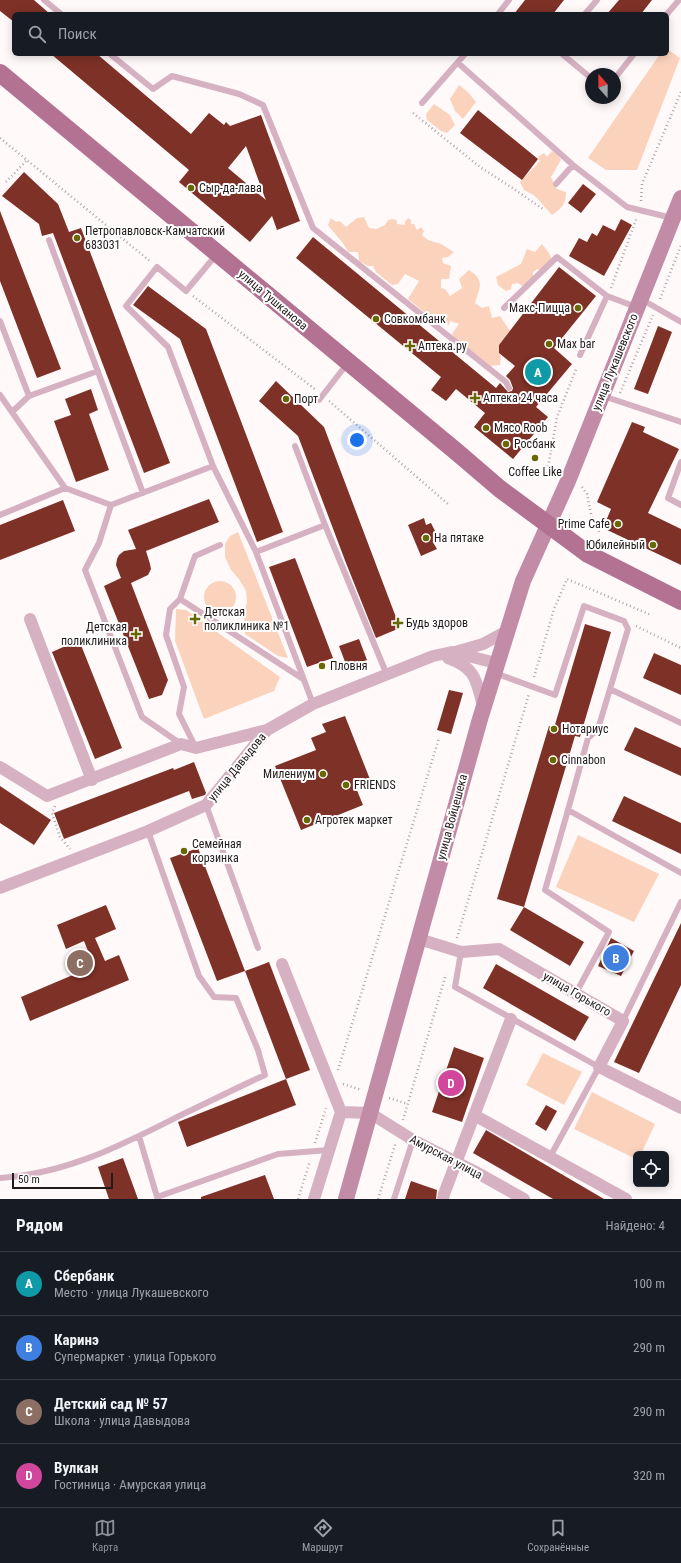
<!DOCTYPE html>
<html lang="ru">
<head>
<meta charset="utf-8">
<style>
	:root { --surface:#171b24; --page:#242831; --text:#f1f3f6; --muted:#9ea1a6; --line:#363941; --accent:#8c9099 }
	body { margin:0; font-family:"Roboto Condensed",sans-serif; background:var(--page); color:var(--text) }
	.controls { position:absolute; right:12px; bottom:12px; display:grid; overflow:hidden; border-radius:6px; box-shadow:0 2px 10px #0003 }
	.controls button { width:36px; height:36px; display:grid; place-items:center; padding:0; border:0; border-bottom:1px solid var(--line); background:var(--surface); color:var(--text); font:20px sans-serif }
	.compass { position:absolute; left:585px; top:68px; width:36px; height:36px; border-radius:50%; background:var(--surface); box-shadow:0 2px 10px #0003; rotate:339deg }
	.scale { position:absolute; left:12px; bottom:10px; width:101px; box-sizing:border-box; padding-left:4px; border:2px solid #231a1b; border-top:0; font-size:11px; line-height:14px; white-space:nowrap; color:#231a1b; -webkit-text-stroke:3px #fff; paint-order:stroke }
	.you { position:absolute; left:357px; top:440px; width:14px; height:14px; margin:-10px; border:3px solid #fff; border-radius:50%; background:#1a73e8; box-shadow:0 0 0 6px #1a73e833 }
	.badge { display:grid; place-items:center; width:26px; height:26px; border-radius:50%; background:var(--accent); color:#fff; font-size:13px; font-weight:700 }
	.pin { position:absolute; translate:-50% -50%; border:2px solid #fff; box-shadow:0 1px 4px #0006 }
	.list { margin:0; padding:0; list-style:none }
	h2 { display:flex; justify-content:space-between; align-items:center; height:52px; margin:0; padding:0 16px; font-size:17px }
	h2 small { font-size:13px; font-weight:400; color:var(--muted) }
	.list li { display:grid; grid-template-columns:26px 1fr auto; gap:12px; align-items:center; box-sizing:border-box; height:64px; padding:0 16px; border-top:1px solid var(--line) }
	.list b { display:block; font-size:15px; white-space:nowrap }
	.list p { margin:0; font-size:13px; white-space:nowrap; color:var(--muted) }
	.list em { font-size:13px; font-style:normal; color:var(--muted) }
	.icon { flex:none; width:22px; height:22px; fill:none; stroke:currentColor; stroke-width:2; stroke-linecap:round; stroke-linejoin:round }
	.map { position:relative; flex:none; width:681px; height:1199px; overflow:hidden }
	.search { position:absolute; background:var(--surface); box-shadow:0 2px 10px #0003; left:12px; right:12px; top:12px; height:44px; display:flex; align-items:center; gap:10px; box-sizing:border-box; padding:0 14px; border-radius:6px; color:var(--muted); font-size:15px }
	.sheet { height:308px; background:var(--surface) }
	nav { display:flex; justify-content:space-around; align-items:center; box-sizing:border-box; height:56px; border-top:1px solid var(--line); background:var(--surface); font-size:11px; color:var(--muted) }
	nav a { display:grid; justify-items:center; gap:2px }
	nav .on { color:var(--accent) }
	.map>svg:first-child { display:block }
</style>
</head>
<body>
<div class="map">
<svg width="681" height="1199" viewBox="0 0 681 1199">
	<rect width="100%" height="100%" fill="#fff9fa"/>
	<path fill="#fbd3bd" d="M667 51H670L680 58 637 170H606L588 158 660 54H667Z
		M459 85 468 92 476 102 463 119 455 111 450 99Z
		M434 104 450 115 455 125 447 133 441 131 427 120 426 114Z
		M552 151 558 155 561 160 551 177 557 189 566 192C566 204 562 208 552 215L535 196 524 190 520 182 540 161 538 159 539 156 544 153 547 157Z
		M364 217 369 228 376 229 385 225 388 220 394 219 397 221V224L405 225V222L408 218 411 220V224H414L417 230 421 227 424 231 422 235 428 240 441 244 454 252 448 257 442 258 443 263 451 266 449 279H441V288L445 289 450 296 462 288 459 279 469 270C485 280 480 287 475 303L482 308 489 306 492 318 500 316 510 331 499 345V353L501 356 500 365 490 366 454 338 452 334 459 324 450 321 449 325C432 322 421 309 408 299L419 281 405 274 398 284 392 285 376 272 373 266H368L359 261 358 252H348C344 242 334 234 328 225L331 218 336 222 340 221 346 227 357 218Z
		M542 244C552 257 555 258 544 272L537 269 533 272V275L538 278 522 286 518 283 512 284 511 289 506 291 498 285 496 277 521 264 527 249 535 252Z
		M238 532 288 658 278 656 245 634 244 615 247 602 246 591 239 579 231 570 225 557V544L230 536Z
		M204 597a16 16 0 1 1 32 0a16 16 0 1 1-32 0Z
		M176 609 186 610 280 677 274 691 204 719 175 641Z
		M578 835 659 874 634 922 556 887Z
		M543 1053 582 1072 564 1105 526 1085Z
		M592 1092 655 1124 641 1154H636V1159L574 1129Z"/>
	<path fill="#7d3127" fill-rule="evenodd" d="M0 0H34L50 14H14V22L0 11Z
		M525 0H564L553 14H514Z
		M619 0H652L641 14H607Z
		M51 54H97L191 134 209 113 224 125 226 122 230 126 261 115 300 221 277 230 272 216 250 242 179 182 189 170ZM246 146 265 198 266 200 228 168Z
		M478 110 538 159 522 180 460 133Z
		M24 172 58 204 69 232 81 228 170 463 144 473 53 233 42 236 39 224 2 196Z
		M583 184 596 194 581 213 568 203Z
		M0 211 61 369 37 378 0 281Z
		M621 219 632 225 604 276 569 256 579 238 587 242 592 233 597 236 603 225 615 231Z
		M313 237 496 388 500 383 508 392 512 391 513 388 510 380 506 376 515 366 499 353V345L559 267 596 296 554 348 572 364 536 407 548 417 513 459 474 427 485 413 456 389 446 401 431 390 441 377 296 258Z
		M148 286 206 329 283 532 257 542 180 339 133 305Z
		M658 326 672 332 648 394 634 389Z
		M276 381 324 427 400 628 376 638 346 563 298 436 259 401Z
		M91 389 98 410 89 414 109 470 76 482 54 421 71 415 65 399Z
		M632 422 645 427 643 432 679 449 648 513 681 529V565L603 528 611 509 597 502Z
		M209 499 219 522 146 551 150 564 151 569 148 575 131 583 168 680 162 695 149 699 104 586 121 578 116 565 117 559 119 555 124 551 136 549 128 530Z
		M63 500 75 531 0 560V525Z
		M424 518 426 525 431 523 440 541 434 544 437 549 421 556 408 525Z
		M295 558 333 658 307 667 269 567Z
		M585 624 611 632 580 737 575 736 524 907 497 899 549 726 554 728Z
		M359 639 367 660 347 667 339 646Z
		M79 640 122 748 95 759 52 652Z
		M654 653 681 665V695L643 678Z
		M449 690 463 693 451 734 437 730Z
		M345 716 371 782 356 788 363 805 301 830 275 766 316 750 311 738 326 732 322 724Z
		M635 727 681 748V776L624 750Z
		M194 762 206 793 205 795 192 799 189 791 64 839 54 813 173 768 174 770Z
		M0 786 51 820 34 845 0 823Z
		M624 796 681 823V854L612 821Z
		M198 848 245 971 217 981 170 858Z
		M106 905 116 929 95 938 105 961 119 955 129 980 30 1021 21 997 94 966 84 941 66 949 57 925Z
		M524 907 584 942 570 966 510 930Z
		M681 923V985L639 1073 614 1062Z
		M611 938 634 951 621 976 598 966Z
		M269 962 310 1070 286 1079 245 971Z
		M496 964 589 1017 575 1041 483 988Z
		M454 1047 484 1058 462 1122 432 1112Z
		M286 1079 296 1105 187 1147 178 1122Z
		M546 1105 557 1111 546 1131 535 1124Z
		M486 1130 604 1199H553L473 1153Z
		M123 1158 138 1199H109L98 1167Z
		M265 1175 274 1199H201V1197Z
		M411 1181 437 1190 436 1199H405Z"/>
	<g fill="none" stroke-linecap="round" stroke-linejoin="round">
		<path stroke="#aca5a6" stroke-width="2.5" stroke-dasharray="1 3" stroke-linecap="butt" d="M413 113 480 167 514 189 543 209
			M0 138 151 262
			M6 182 27 160
			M641 201 642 184 681 92
			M611 288 637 217
			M193 296 316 390
			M660 299 681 245
			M620 393 653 315
			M329 401 448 504
			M518 469 547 473 557 417 577 367
			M582 487 587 494 592 519 599 532
			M636 626 681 648
			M534 677 554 609 567 579 651 615
			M55 806 52 813 60 837 70 849
			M457 938 529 694
			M338 1070 439 738
			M343 1084 361 1090
			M389 1098 408 1104
			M403 1120 446 974
			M315 1143 326 1108
			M298 1199 310 1161
			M378 1199 396 1142"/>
		<path stroke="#d6b1c2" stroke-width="6" d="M44 0 61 14
			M498 14 509 0
			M585 14 597 0
			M667 14 679 0
			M110 54 153 89 172 76 239 94 263 105 313 228 506 382 509 388
			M562 54 591 78
			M458 63 573 165 627 207 672 218
			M615 78 634 54
			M422 103 465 54
			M556 184 573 165
			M49 240 143 493
			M216 255 186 291 157 267 126 306 168 347 213 466 256 552 313 704
			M641 299 681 322
			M504 308 557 257 607 296 636 307
			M0 321 29 396 12 412
			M580 355 607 296
			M0 395 65 488 111 505 213 466
			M29 396 98 371
			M603 396 681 422
			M319 400 347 364
			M295 446 325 525 387 675
			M681 462 668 498 681 505
			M111 505 99 543 85 570 142 717 181 744
			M0 515 65 488
			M256 552 325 525
			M180 599 195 556 220 545
			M495 673 555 695 584 606 624 621 628 629 598 729 588 738 568 810
			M610 689 681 723
			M196 748 179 714 184 687 166 635 170 609 180 599 303 679
			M206 805 258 948
			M461 952 455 987 599 1067 550 1157
			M576 993 609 932 545 890 568 810 681 873
			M623 1021 681 902
			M139 1136 157 1197 278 1154 329 1150
			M0 1178C65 1174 120 1146 177 1117 207 1103 236 1088 265 1075L258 1050 236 998 214 997 199 976 148 831
			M394 1199 413 1140"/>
		<path stroke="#d6b1c2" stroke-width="12" d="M30 619 92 780
			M455 652 483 644 507 631
			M448 658C476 668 476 680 483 706
			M0 767 47 796 181 744 196 748 267 730
			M0 888 148 831 206 805 267 730 313 704 433 656 452 652 496 663
			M419 939 461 952 499 949 623 1021 599 1067 681 1108
			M282 964 341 1112
			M474 1115 626 1199
			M314 1199 341 1112 370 1113 413 1140 474 1171 524 1199
			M443 1199 444 1194 511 1019"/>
		<path stroke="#c28ca6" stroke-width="16" d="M346 1199 480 719 523 581 568 481 681 198"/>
		<path stroke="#b37292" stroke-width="18" d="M0 73 458 453 500 489 588 554 681 601"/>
	</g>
	<g fill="#676804" stroke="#fff" stroke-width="1.5">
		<circle cx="191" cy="188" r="4"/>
		<circle cx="77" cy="238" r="4"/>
		<circle cx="578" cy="308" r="4"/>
		<circle cx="376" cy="319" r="4"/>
		<circle cx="549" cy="344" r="4"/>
		<path d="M408 340h4v4h4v4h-4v4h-4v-4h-4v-4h4z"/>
		<path d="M473 392h4v4h4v4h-4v4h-4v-4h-4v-4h4z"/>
		<circle cx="286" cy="399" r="4"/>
		<circle cx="486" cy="428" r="4"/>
		<circle cx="506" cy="444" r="4"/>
		<circle cx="535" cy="458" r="4"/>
		<circle cx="618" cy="524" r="4"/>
		<circle cx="426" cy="538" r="4"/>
		<circle cx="653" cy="545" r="4"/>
		<path d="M193 613h4v4h4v4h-4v4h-4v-4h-4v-4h4z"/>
		<path d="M396 617h4v4h4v4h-4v4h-4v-4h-4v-4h4z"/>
		<path d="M134 628h4v4h4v4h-4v4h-4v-4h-4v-4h4z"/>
		<circle cx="322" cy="666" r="4"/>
		<circle cx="554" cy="729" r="4"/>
		<circle cx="553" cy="760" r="4"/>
		<circle cx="323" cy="774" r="4"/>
		<circle cx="346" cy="785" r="4"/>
		<circle cx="307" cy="820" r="4"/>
		<circle cx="184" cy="851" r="4"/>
	</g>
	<g text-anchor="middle" stroke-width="4" stroke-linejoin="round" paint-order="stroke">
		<g font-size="12" fill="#231a1b" stroke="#fff" text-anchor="start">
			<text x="199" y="192">Сыр-да-лава</text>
			<text x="85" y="235">Петропавловск-Камчатский<tspan x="85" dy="14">683031</tspan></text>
			<text x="570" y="312" text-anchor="end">Макс-Пицца</text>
			<text x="384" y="323">Совкомбанк</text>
			<text x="557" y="348">Max bar</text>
			<text x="418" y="350">Аптека.ру</text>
			<text x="483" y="402">Аптека 24 часа</text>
			<text x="294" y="403">Порт</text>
			<text x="494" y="432">Мясо Roob</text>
			<text x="514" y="448">Росбанк</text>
			<text x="535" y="476" text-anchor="middle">Coffee Like</text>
			<text x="610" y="528" text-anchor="end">Prime Cafe</text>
			<text x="434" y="542">На пятаке</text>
			<text x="645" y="549" text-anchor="end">Юбилейный</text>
			<text x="204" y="616">Детская<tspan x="204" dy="14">поликлиника №1</tspan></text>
			<text x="406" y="627">Будь здоров</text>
			<text x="127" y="631" text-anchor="end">Детская<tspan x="127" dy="14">поликлиника</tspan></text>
			<text x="330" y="670">Пловня</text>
			<text x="562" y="733">Нотариус</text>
			<text x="561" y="764">Cinnabon</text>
			<text x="315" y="778" text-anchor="end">Милениум</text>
			<text x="354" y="789">FRIENDS</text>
			<text x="315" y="824">Агротек маркет</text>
			<text x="192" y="848">Семейная<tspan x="192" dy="14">корзинка</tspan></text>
		</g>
		<g font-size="12" fill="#231a1b" stroke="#fff">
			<text transform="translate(273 300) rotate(40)" y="4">улица Тушканова</text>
			<text transform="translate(615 362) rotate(-68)" y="4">улица Лукашевского</text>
			<text transform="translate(237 767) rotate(-51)" y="4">улица Давыдова</text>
			<text transform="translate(452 817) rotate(-75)" y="4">улица Войцешека</text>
			<text transform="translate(577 994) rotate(30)" y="4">улица Горького</text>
			<text transform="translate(446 1157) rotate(28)" y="4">Амурская улица</text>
		</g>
	</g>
</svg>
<div class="controls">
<button><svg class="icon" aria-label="locate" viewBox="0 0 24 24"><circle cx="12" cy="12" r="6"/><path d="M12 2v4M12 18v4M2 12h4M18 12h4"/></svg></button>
</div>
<svg class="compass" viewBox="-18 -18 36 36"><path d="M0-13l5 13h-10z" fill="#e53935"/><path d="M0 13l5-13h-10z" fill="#9ea1a6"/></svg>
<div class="scale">50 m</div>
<div class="you"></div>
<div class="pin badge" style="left:538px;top:372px;background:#0f9aa8">A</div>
<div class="pin badge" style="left:616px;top:958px;background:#3f7fe0">B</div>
<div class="pin badge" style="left:80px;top:963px;background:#8d6e63">C</div>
<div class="pin badge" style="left:451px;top:1083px;background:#d1479c">D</div>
<div class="search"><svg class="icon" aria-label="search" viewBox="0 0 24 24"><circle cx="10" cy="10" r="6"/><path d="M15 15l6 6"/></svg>Поиск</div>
</div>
<section class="sheet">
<h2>Рядом<small>Найдено: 4</small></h2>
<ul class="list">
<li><span class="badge" style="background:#0f9aa8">A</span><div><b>Сбербанк</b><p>Место · улица Лукашевского</p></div><em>100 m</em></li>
<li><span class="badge" style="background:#3f7fe0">B</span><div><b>Каринэ</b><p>Супермаркет · улица Горького</p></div><em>290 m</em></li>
<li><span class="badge" style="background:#8d6e63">C</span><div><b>Детский сад № 57</b><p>Школа · улица Давыдова</p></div><em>290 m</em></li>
<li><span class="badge" style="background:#d1479c">D</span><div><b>Вулкан</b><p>Гостиница · Амурская улица</p></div><em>320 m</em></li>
</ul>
</section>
<nav>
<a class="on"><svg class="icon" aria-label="map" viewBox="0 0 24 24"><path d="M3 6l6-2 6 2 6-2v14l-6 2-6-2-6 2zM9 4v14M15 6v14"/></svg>Карта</a>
<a><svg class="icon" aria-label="directions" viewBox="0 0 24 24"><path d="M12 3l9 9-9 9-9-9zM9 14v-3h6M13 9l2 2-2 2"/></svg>Маршрут</a>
<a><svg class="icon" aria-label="saved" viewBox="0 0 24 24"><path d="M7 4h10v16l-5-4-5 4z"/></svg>Сохранённые</a>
</nav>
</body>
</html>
